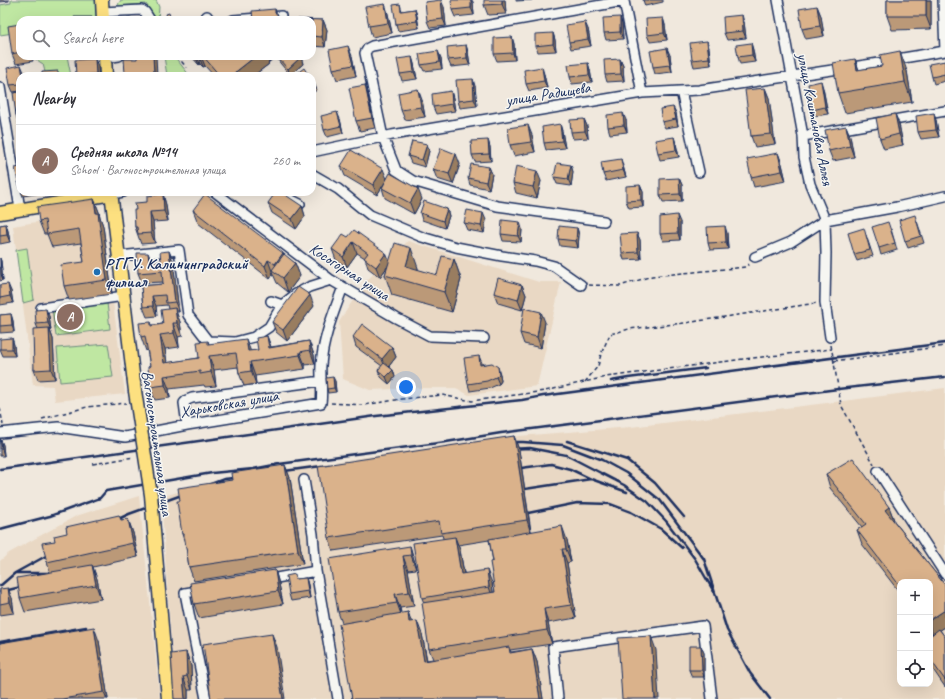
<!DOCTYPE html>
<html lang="en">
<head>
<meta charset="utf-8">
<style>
	:root { --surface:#fff; --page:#f7f7f7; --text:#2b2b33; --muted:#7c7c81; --line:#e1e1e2; --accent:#111827 }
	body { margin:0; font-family:Caveat,sans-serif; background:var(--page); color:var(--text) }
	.controls { position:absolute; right:12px; bottom:12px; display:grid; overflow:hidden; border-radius:8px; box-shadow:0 4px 16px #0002 }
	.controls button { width:36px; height:36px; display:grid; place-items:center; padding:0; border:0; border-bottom:1px solid var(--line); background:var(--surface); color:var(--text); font:20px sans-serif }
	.you { position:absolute; left:406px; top:387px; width:14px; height:14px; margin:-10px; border:3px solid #fff; border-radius:50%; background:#1a73e8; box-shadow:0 0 0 6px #1a73e833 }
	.badge { display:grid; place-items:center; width:26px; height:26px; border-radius:50%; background:var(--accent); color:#fff; font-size:13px; font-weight:700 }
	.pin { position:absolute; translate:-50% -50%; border:2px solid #fff; box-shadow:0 1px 4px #0006 }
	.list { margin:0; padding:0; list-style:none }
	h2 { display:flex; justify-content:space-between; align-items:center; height:52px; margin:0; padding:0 16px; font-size:17px }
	h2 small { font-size:13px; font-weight:400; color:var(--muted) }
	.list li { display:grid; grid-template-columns:26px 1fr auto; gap:12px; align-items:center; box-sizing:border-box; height:72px; padding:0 16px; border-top:1px solid var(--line) }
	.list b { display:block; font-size:15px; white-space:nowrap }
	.list p { margin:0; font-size:13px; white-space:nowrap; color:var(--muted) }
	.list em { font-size:13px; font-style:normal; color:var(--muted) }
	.icon { flex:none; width:22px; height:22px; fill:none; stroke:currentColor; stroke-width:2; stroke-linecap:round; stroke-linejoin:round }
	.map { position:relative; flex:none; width:945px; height:699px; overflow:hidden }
	.search { position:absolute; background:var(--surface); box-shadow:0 4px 16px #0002; left:16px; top:16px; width:300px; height:44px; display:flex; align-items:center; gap:10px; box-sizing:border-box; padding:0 14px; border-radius:12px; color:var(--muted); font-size:15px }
	.panel { position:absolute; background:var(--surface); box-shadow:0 4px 16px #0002; left:16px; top:72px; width:300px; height:124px; border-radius:12px }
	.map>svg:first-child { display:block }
</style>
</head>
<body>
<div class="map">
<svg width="945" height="699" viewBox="0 0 945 699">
	<rect width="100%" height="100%" fill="#f0e8dd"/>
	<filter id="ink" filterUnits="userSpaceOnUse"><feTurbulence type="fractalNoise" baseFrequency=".025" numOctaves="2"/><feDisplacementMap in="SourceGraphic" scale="8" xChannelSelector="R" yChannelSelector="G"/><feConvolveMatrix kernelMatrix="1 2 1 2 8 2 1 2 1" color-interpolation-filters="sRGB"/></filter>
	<g filter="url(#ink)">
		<path fill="#e9d8c4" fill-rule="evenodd" d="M42 221 103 226 125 394 55 401 53 386 33 385 13 226Z
			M408 241 539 282H561L537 386 469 395 456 388H418L370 390 343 379 339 322 364 283Z
			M945 388V699H175L161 497 221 479 492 438 631 427 835 402ZM900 582H930V684H900Z
			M139 496 160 699H0V561L9 553 76 516Z"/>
		<path fill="#bfe7a2" stroke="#6d8b80" d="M11 0H98L99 20H20V32L0 35V5L11 3Z
			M121 0H156L159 7 158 20H157L146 4 117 6Z
			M34 56H67L71 76H46L43 64 34 58Z
			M164 56H174L190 76H167Z
			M27 248 34 300 23 303 16 250Z
			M107 303 110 329 56 336 52 309Z
			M108 344 113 377 60 382 57 348Z"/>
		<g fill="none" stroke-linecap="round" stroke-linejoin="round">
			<defs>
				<path id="minor" d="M778 0 803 136 804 157 810 184 825 220 826 253 825 302 830 337
					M943 0 945 51
					M102 12 142 10 145 12 150 20
					M203 20 207 16 210 20
					M233 20 281 16
					M105 58 119 56
					M891 60 945 51
					M0 87 20 209
					M681 91 699 172
					M803 136 945 111
					M312 152 392 135 642 93 699 90 879 63
					M312 174 338 189 370 215 422 237 456 247 502 256 535 261 554 266 581 285
					M215 192 331 280 396 318 430 336 484 338
					M276 192 300 204
					M112 194 123 192
					M604 221 497 206 413 181 396 170 383 137 365 53 368 48 372 46 624 1 642 93
					M119 256 179 250 188 315 208 341 235 342 254 337 269 327 282 305
					M755 257 791 242 825 220 897 207 945 196
					M271 301 282 305 296 294 309 287 331 280
					M41 308 124 296
					M187 425 184 403 187 400 192 398 321 381
					M0 433 58 427 125 437 187 425 321 403C323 390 320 378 321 365 323 338 334 312 343 287
					M878 471 945 574
					M304 480 313 534 316 571 338 699
					M265 580 316 571
					M203 590 185 593 206 699
					M558 699 553 647 703 626 712 699"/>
				<path id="major" d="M102 0 103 20
					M105 56 106 76
					M111 192 135 391
					M0 213 112 194"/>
			</defs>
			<use href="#minor" stroke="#1b2f5e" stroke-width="12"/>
			<use href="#major" stroke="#1b2f5e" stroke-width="15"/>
			<path stroke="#1b2f5e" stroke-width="1.5" stroke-dasharray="4 3" stroke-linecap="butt" d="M177 56 187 68
				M589 285 620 286 652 276 746 267 749 264
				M831 345 841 405 874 464
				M834 361 945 346
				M585 382 598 366 601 354 610 334 629 329 685 323 817 303
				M331 403 364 405 402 399 442 395 472 401 501 397 545 391 606 377 744 359 832 349
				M0 408 3 425
				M42 419 87 407 126 403
				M93 464 134 457"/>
			<use href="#minor" stroke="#f6f6f2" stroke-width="9"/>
			<use href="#major" stroke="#fde080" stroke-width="12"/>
			<path stroke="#1b2f5e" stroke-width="2.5" d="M611 381 628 378 706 368
				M567 441 627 460 655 483 684 517
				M504 442H523L563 445 602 460 626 473 660 500 704 559 727 630 750 673 770 699
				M508 449 530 448 566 455 624 485 647 501 666 521 695 559 714 592
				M521 468 551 464 570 469 591 479
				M0 469 376 416 522 400 543 396 655 381 945 343
				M277 472 329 465
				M203 487 224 479 242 477
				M525 489 591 479 627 492
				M528 513 577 503 610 504 631 512 661 529 682 548
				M110 523 129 514 190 492
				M0 529 50 516 100 498 106 491 212 473 253 469 279 464 446 442 501 433 838 389 945 377
				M15 573 55 551
				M0 586 15 573H52
				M0 592 29 585
				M0 642 86 627"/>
			<defs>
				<path id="major-bridge" d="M135 391 151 495 168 699"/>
			</defs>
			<use href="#major-bridge" stroke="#1b2f5e" stroke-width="15" stroke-linecap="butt"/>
			<use href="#major-bridge" stroke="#fde080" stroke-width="12"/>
		</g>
		<path fill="#bb9978" stroke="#1b2f5e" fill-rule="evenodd" d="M0 0H9V1L0 2Z
			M505 0 506 14 488 15 484 5Z
			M516 0H532L516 1Z
			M643 0H663V2L645 6Z
			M887 0H931V29L892 30 887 16Z
			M473 2 474 15 455 17 452 10Z
			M385 4 388 14 392 33 372 37 369 26Z
			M400 4 402 11 415 9 417 16 419 28 398 31 396 24Z
			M817 6 821 16 824 36 806 39 802 29Z
			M444 7 446 26 430 28 427 21Z
			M620 17 622 24 623 39 606 40 604 33Z
			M663 18 665 25 667 40 650 42 647 35Z
			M312 20H323L327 30 325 47 312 46Z
			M744 22 746 38 727 40 724 33Z
			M20 24V56H32L33 61 16 64 12 54Z
			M588 29 591 46 571 49 569 42Z
			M553 33 555 40 556 51 538 52 535 46Z
			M512 37 514 44 515 60 497 61 494 54Z
			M707 41 709 48 711 65 694 67 692 60Z
			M751 43 753 50 755 62 740 64 738 57Z
			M466 45 468 52 470 65 451 67 448 60Z
			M670 55 672 72 655 74 653 67Z
			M191 56H276L268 63 269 64 253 76H214L205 66 203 67 200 64 199 65Z
			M352 56 356 76 337 80 333 69Z
			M277 57H301L303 64 290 75 280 63Z
			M412 57 414 64 417 79 402 81 400 74Z
			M441 58 442 69 424 71 421 65Z
			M137 59 157 76H126L125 74Z
			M620 59 623 66 624 81 607 82 605 75Z
			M855 59 859 70 882 66 907 71 912 102 845 113 838 93Z
			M945 62V81L934 84 932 77Z
			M588 63 590 70 592 82 572 84 570 77Z
			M98 66 99 76H76V75Z
			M24 72 20 76V91L13 92 10 85Z
			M544 74 547 88 529 91 526 84Z
			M475 86 477 106 460 108 458 101Z
			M765 88 769 98 775 144 755 147 751 136Z
			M823 88 828 114 815 116 812 110Z
			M451 91 453 98 455 111 436 114 433 107Z
			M20 92V125H19L16 115Z
			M368 95 375 128 360 131 356 121Z
			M422 100 425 117 405 120 401 110Z
			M673 107 676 113 678 126 665 128 662 122Z
			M895 114 899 124 903 145 884 149 880 139Z
			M340 119 343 133 327 137 324 130Z
			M584 119 587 126 588 138 573 139 571 132Z
			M626 120 627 132 610 134 608 127Z
			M936 120 939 137 921 139 918 132Z
			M560 124 562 131 565 148 546 150 544 143Z
			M846 126 850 136 854 157 833 161 829 151Z
			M532 135 535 152 514 156 510 145Z
			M674 137 676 144 679 157 660 160 658 153Z
			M488 140 490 147 491 161 475 162 472 155Z
			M427 144 429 151 425 167 411 163 408 156Z
			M778 153 782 164 786 181 754 187 751 177Z
			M460 164 453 184 437 179 433 169Z
			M571 165 573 172 571 186 557 184 554 177Z
			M341 166 387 179 377 195 345 176Z
			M623 166 626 177 606 181 603 174Z
			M20 167V188L18 182Z
			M489 167 492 174 489 189 470 185 468 178Z
			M679 178 682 185V201L663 202 660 195Z
			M541 181 537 198 516 193 513 183Z
			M640 185 643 192V207L629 208 626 201Z
			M382 188 422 199 414 214 385 198Z
			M21 192H46L23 196Z
			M163 194 166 205 168 221 153 222 155 243 141 244 135 227 136 210 147 202Z
			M94 199 99 212 100 217 103 226 112 294 69 300 64 286 84 262 81 243 52 247 47 234H44L39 221Z
			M268 203 302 206 305 216 296 229 272 213Z
			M447 209 449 216 445 228 422 220 420 213Z
			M193 210 283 255 295 263 300 276 288 292 277 283 273 274 270 279 198 223Z
			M486 220 484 233 467 230 464 223Z
			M917 221 924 243 908 248 905 241Z
			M680 222V240L663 241 660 234Z
			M6 224 8 231 10 242 0 244V225Z
			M577 228 579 235 578 248 560 246 558 239Z
			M522 229 521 242 503 241 501 234Z
			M891 229 897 250 881 255 879 248Z
			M637 233 640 240 641 259 624 260 622 253Z
			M727 233 728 249 710 250 708 243Z
			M866 235 873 256 857 261 854 254Z
			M348 237 389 262 418 268V270L437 275 454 259 461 279 452 312 392 295 385 275 388 266 380 277 368 268 365 258 357 253 347 267 336 260 332 249Z
			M169 251 173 261 179 312H176L180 322 182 336 178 337 179 347 165 349 167 363 199 358 208 341 209 344 251 351 258 350 267 336 271 347 309 341 314 355 315 364 305 365V369L255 376 256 384 244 386 239 373 238 367 214 370 216 386 205 387 204 385 169 389 170 398 155 400 150 387V366L147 350 146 351 141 337 151 322 152 325 163 324 168 309 167 305 156 306 157 316 147 317 143 307 141 286 163 284V282L142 283 138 273 148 253 151 261H161Z
			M0 258 1 261 3 280 0 281Z
			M0 285 11 291 13 303 0 305Z
			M522 285 526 295 522 310 498 303 494 293Z
			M314 306 287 341 276 332 272 322Z
			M11 314 13 321 14 332 0 333V315Z
			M49 316 51 330H50L53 339 55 379 38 380 34 370 38 329 36 324Z
			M545 322 541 348 524 344 520 333Z
			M353 337 392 347 396 357 389 366 393 370 395 377 389 384 381 377 378 370 382 366 356 347Z
			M12 338 14 345 15 356H3L0 349Z
			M482 363V365L500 374 501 381 499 384 490 388 470 391 468 384Z
			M335 381 336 392 328 393 327 389Z
			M514 436 519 450 531 531 567 540 571 562 567 563 576 618 548 623 552 644 510 650 511 652 532 649 537 662 543 699H352L342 623 338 612 410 546 414 560 416 569 408 570 414 606 400 608 401 614 408 612 411 622 422 634 427 660 433 659 429 649 424 603 422 598 443 538 442 535 333 551 329 538ZM489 540 493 561 495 592 493 593 492 583 464 573 460 550 458 545Z
			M0 438 3 445 4 456H0Z
			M285 465 290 478 303 564 194 581 189 567 186 547 182 534 180 501 232 480Z
			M826 474 889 507 894 520V521L945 585V627L940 630 945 637V687L930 665V636L932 634 930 632V582H900V593L862 544 857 530 862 527 830 488Z
			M128 519 133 533 138 557 93 567 97 579 101 599 25 612 20 598 50 573 47 562 55 541 121 520Z
			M275 570 279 584 283 604 199 618 194 604Z
			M306 578 308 585 310 598 291 601 289 594 297 579Z
			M0 589 12 598 14 613 0 615Z
			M99 641 108 699H0Z
			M701 646 704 653V677H692L689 670Z
			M186 652 191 666 192 690H188V699H174Z"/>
		<path fill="#997d61" stroke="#1b2f5e" d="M441 0 444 7 446 26 443 19Z
			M471 0H472L473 2 474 15 471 8Z
			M502 0H505L506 14 502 4Z
			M926 0H931V29L926 16Z
			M385 4 388 14 392 33 388 23Z
			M817 6 821 16 824 36 820 26Z
			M275 9 277 16V13L280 20H278L275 13Z
			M415 9 417 16 419 28 417 21Z
			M742 15 744 22 746 38 743 31Z
			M620 17 622 24 623 39 620 32Z
			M663 18 665 25 667 40 664 33Z
			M323 20 327 30 325 47 322 37Z
			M585 22 588 29 591 46 588 39Z
			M553 33 555 40 556 51 553 44Z
			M512 37 514 44 515 60 513 53Z
			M707 41 709 48 711 65 709 58Z
			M751 43 753 50 755 62 752 55Z
			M466 45 468 52 470 65 467 58Z
			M348 46 352 56 356 76 353 65Z
			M667 48 670 55 672 72 670 65Z
			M438 51 441 58 442 69 440 62Z
			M900 51 907 71 912 102 905 82Z
			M153 56H156L157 76H155L154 73Z
			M195 56H197L200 64 199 65Z
			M199 56H201L205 66 203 67Z
			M256 56H276L268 63 269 64 253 76H234L233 74Z
			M301 57 303 64 290 75 288 69Z
			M412 57 414 64 417 79 414 72Z
			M95 59 98 66 99 76H97L96 74Z
			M620 59 623 66 624 81 621 74Z
			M855 59 862 79 864 90 857 70Z
			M588 63 590 70 592 82 589 75Z
			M21 65 24 72V76H23Z
			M542 67 544 74 547 88 544 81Z
			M473 79 475 86 477 106 474 99Z
			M821 81 823 88 828 114 825 107Z
			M314 83 317 90 312 93V85Z
			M365 85 368 95 375 128 372 118Z
			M765 88 769 98 775 144 771 134Z
			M418 89 422 100 425 117 421 107Z
			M451 91 453 98 455 111 452 104Z
			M673 107 676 113 678 126 676 119Z
			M337 112 340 119 343 133Z
			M623 113 626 120 627 132 624 125Z
			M934 113 936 120 939 137 936 130Z
			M895 114 899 124 903 145 899 134Z
			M584 119 587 126 588 138 585 131Z
			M560 124 562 131 565 148 562 141Z
			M528 125 532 135 535 152 531 142Z
			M846 126 850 136 854 157 850 146Z
			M674 137 676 144 679 157 676 150Z
			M488 140 490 147 491 161 489 154Z
			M427 144 429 151 425 167 422 160Z
			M778 153 782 164 786 181 782 171Z
			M456 154 460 164 453 184 449 174Z
			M621 159 623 166 626 177 623 170Z
			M571 165 573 172 571 186 568 179Z
			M489 167 492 174 489 189 486 182Z
			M383 169 387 179 377 195 373 185Z
			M537 171 541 181 537 198 533 187Z
			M679 178 682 185V201L680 194Z
			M640 185 643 192V207L641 200Z
			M418 189 422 199 414 214 410 203Z
			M163 194 166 205 168 221 164 211Z
			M94 199 99 212 100 217 103 226 112 294 107 280Z
			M302 206 305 216 296 229 292 219Z
			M447 209 449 216 445 228 443 221Z
			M150 212 153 222 155 243 151 233Z
			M483 213 486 220 484 233 481 226Z
			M677 215 680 222V240L678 233Z
			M520 222 522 229 521 242 518 236Z
			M6 224 8 231 10 242 7 235Z
			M725 226 727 233 728 249 726 242Z
			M577 228 579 235 578 248 576 241Z
			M637 233 640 240 641 259 638 252Z
			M353 242 357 253 347 267 343 257Z
			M411 248 418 268 414 283 406 266Z
			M169 251 173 261 179 312 175 302Z
			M148 253 152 263 149 261Z
			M283 253 288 266 279 275 275 264Z
			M386 253 390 263 380 277 376 267Z
			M0 258 1 261 3 280 1 274Z
			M454 259 461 279 452 312 444 292Z
			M268 260 273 274 270 279 265 266Z
			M295 263 300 276 288 292 283 278Z
			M8 284 11 291 13 303 10 296Z
			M522 285 526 295 522 310 518 300Z
			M310 295 314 306 287 341 283 330Z
			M152 296 156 306 157 316 153 306Z
			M175 308 180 322 182 336 177 323Z
			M46 309 49 316 51 330 48 323Z
			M541 312 545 322 541 348 537 337Z
			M11 314 13 321 14 332 12 325Z
			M173 323 178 337 179 347 174 333Z
			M49 328 53 339 55 379 51 369Z
			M160 335 165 349 169 377 164 363Z
			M267 336 272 350 269 348Z
			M12 338 14 345 15 356 12 349Z
			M246 339 251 352 248 351Z
			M309 341 314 355 315 364 310 350Z
			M392 347 396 357 386 370 382 359Z
			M300 352 305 365V369L300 355Z
			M209 356 214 370 216 386 211 372Z
			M479 356 482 363 483 372 480 365Z
			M250 362 255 376 256 384 251 371Z
			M498 367 500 374 501 381 499 384 496 377Z
			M393 370 395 377 389 384 386 377Z
			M164 376 169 389 170 398 165 385Z
			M333 377 335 381 336 392 334 388Z
			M514 436 519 450 531 534 527 520Z
			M0 438 3 445 4 456 2 449Z
			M285 465 290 478 303 564 298 551Z
			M889 507 894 520 890 524 885 510Z
			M128 519 133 533 138 557 133 543Z
			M562 526 567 540 571 562 566 549Z
			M455 537 460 550 466 587 461 574Z
			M410 546 414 560 416 569 411 555Z
			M562 549 567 563 576 618 571 605Z
			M403 556 408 570 414 606 409 592Z
			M92 565 97 579 101 599 96 585Z
			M275 570 279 584 283 604 278 591Z
			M487 570 492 583 494 601 489 587Z
			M306 578 308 585 310 598 308 591Z
			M8 588 12 598 14 613 10 602Z
			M395 594 400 608 402 617 397 603Z
			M544 609 548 623 552 644 547 630Z
			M945 610V627L933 635 930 627V620Z
			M408 612 413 626 409 622Z
			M417 621 422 634 429 674 424 661Z
			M94 627 99 641 108 699H107L104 692Z
			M272 634 277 647 285 699H283Z
			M651 636 656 650 659 699H655Z
			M701 646 704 653V677L702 670Z
			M532 649 537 662 543 699H540Z
			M186 652 191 666 192 690 187 676Z
			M183 677 188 690V699H185Z"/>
		<path fill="#dab28b" stroke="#1b2f5e" d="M441 0 443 19 427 21 425 2Z
			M451 0H471V8L452 10Z
			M484 0H502V4L484 5Z
			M887 0H926V16H887Z
			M385 4 388 23 369 26 365 7Z
			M400 4 401 11 415 9 417 21 396 24 393 5Z
			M817 6 820 26 802 29 799 9Z
			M275 9V13H277L278 20H253L252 11Z
			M169 13 171 20H168L166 14Z
			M742 15 743 31 724 33 723 17Z
			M74 17H92V20H75Z
			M196 17 197 18 199 17 202 20H193Z
			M620 17V32L604 33 603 18Z
			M140 18V20H126V19Z
			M663 18 664 33 647 35 646 19Z
			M298 19 323 20 322 37 312 36V20H298Z
			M585 22 588 39 569 42 566 25Z
			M20 24V52L12 54 8 26Z
			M553 33V44L535 46V34Z
			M512 37 513 53 494 54V38Z
			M707 41 709 58 692 60 690 43Z
			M751 43 752 55 738 57 736 45Z
			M466 45 467 58 448 60 447 47Z
			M348 46 353 65 333 69 329 50Z
			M667 48 670 65 653 67 650 51Z
			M438 51 440 62 421 65 419 54Z
			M900 51 905 82 838 93 833 63 855 59 857 70 882 66 880 55Z
			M137 56H153L154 73 125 74 124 59H137Z
			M203 56H256L233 74 235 75 234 76H220Z
			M278 56H300L301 57 288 69 277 57Z
			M412 57 414 72 400 74 397 59Z
			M95 59 96 74 76 75 75 60Z
			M620 59 621 74 605 75 604 60Z
			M945 61V74L932 77 929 64Z
			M588 63 589 75 570 77 568 65Z
			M21 65 23 76H20V84L10 85 7 68Z
			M542 67 544 81 526 84 524 70Z
			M304 68 309 76H293Z
			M58 71V76H42V72Z
			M473 79 474 99 458 101 456 80Z
			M312 80 314 83 312 85Z
			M821 81 825 107 812 110 808 84Z
			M365 85 372 118 356 121 349 88Z
			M765 88 771 134 751 136 745 90Z
			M418 89 421 107 401 110 398 93Z
			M451 91 452 104 433 107 432 94Z
			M20 92V115H16L13 93Z
			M673 107 676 119 662 122 660 109Z
			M337 112 341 126 324 130 321 116Z
			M623 113 624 125 608 127 607 115Z
			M934 113 936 130 918 132 916 116Z
			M895 114 899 134 880 139 876 118Z
			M584 119 585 131 571 132 570 120Z
			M560 124 562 141 544 143 542 127Z
			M528 125 531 142 510 145 508 128Z
			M846 126 850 146 829 151 825 130Z
			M674 137 676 150 658 153 655 140Z
			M488 140 489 154 472 155 471 141Z
			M412 141 427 144 422 160 408 156Z
			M441 148 456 154 449 174 433 169Z
			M351 150 383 169 373 185 341 166Z
			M778 153 782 171 751 177 747 159Z
			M621 159 623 170 603 174 601 162Z
			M557 163 571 165 568 179 554 177Z
			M471 164 489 167 486 182 468 178Z
			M516 166 537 171 533 187 513 183Z
			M20 167V182H18L15 168Z
			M390 173 418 189 410 203 382 188Z
			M679 178 680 194 660 195V179Z
			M640 185 641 200 626 201V186Z
			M276 192H281L302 206 292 219 268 203Z
			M163 194 164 211 150 212 151 233 138 234 137 227H135L134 210H136L135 203 147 202V196Z
			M205 194 283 253 275 264 268 260 265 266 193 210Z
			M94 199 96 213H98L107 280 64 286 61 265 84 262 79 229 47 234 45 220 39 221 37 207Z
			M424 201 447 209 443 221 420 213Z
			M467 210 483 213 481 226 464 223Z
			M677 215 678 233 660 234V217Z
			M915 215 921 236 905 241 899 220Z
			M502 220 520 222 518 236 501 234Z
			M888 222 895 243 879 248 872 227Z
			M6 224 7 235 0 236V225Z
			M559 226 577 228 576 241 558 239Z
			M725 226 726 242 708 243 707 227Z
			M864 228 870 250 854 254 848 233Z
			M354 230 386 253 376 267 364 258 368 253 353 242 343 257 332 249 343 234 348 237Z
			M637 233 638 252 622 253 620 234Z
			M395 243 411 248 406 266 437 275 442 256 454 259 444 292 385 275Z
			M169 251 175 302 166 303 165 295 152 296 153 306 143 307 141 286 163 284 162 271 138 273 137 253H148L149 261H161L160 252Z
			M284 254 295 263 283 278 272 270Z
			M498 278 522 285 518 300 494 293Z
			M8 284 10 296 0 298V285Z
			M298 287 310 295 283 330 272 322Z
			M175 308 177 323H173L174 333 160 335 164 363 199 358 197 342 208 341V344L246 339 248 351 258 350 256 338 267 336 269 348 309 341 310 350 300 352V355L250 362 251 371 239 373 236 353 209 356 211 372 200 374V371L164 376 165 385 150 387 148 367 150 366 145 336 141 337 139 323 151 322V326L163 324 161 310Z
			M524 308 541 312 537 337 520 333Z
			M46 309 48 323 36 324 35 310Z
			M11 314 12 325 0 326V315Z
			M362 324 392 347 382 359 353 337Z
			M49 328 51 369 34 370 33 329Z
			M12 338V349H0V339Z
			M479 356 480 365 492 363 498 367 499 374 496 377 487 381 468 384 464 358Z
			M384 363 393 370 386 377 378 370Z
			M333 377 334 388 327 389 326 378Z
			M514 436 527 520 441 533 439 521 329 538 318 466Z
			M0 438 2 449H0Z
			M853 458 889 507 885 510 945 585V610L930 620V582H900V586L857 530 866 524 826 474Z
			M285 465 298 551 189 567 184 534H182L177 501H180L178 488 232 480 231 473Z
			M119 515 121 520 128 519 133 543 47 562 42 543 55 541 54 536 67 533 66 527Z
			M562 526 566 549H562L571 605 544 609 547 630 429 649 422 603 495 592 490 562 493 561 489 539Z
			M455 537 461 574 487 570 489 587 422 598 413 543Z
			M410 546 411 555 403 556 409 592 395 594 397 603 338 612 329 559Z
			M92 565 96 585 20 598 17 578Z
			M275 570 278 591 194 604 190 583Z
			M295 574 296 579 306 578 308 591 289 594 286 576Z
			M8 588 10 602 0 604V589Z
			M408 612 409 622 417 621 424 661 509 647 510 653 532 649 540 699H352L339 624Z
			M94 627 104 692 62 699H0V643Z
			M939 629 945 637V680L930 659V636Z
			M272 634 283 699H211L203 644Z
			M651 636 655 699H622L618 638Z
			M689 646H701L702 670H689Z
			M186 652 187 676 183 677 185 699H174L171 654Z"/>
	</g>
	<circle fill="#1f6fb2" stroke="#f6f6f2" stroke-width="1.5" cx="97" cy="272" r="4"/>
	<g text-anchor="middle" stroke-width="3" stroke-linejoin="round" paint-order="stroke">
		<g font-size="16" fill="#1b2f5e" stroke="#f6f6f2">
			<text transform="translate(548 93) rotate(-9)" y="6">улица Радищева</text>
			<text transform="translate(816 119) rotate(79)" y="6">улица Каштановая Аллея</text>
			<text transform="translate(350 271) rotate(33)" y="6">Косогорная улица</text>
			<text transform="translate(229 403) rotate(-10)" y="6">Харьковская улица</text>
			<text transform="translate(158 443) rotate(82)" y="6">Вагоностроительная улица</text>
		</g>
		<g font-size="16" font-weight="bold" fill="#1b2f5e" stroke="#f6f6f2" text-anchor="start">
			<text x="105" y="269">РГГУ. Калининградский<tspan x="105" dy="18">филиал</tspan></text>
		</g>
	</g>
</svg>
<div class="controls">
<button>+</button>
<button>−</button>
<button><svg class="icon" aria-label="locate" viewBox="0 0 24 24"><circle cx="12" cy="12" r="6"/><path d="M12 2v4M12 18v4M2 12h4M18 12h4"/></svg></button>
</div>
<div class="you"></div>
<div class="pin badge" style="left:70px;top:317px;background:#8d6e63">A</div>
<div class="search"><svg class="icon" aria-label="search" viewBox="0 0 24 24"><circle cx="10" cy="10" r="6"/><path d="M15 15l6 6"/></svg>Search here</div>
<section class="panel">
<h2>Nearby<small></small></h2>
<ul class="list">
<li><span class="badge" style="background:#8d6e63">A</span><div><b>Средняя школа №14</b><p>School · Вагоностроительная улица</p></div><em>260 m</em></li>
</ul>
</section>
</div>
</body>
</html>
